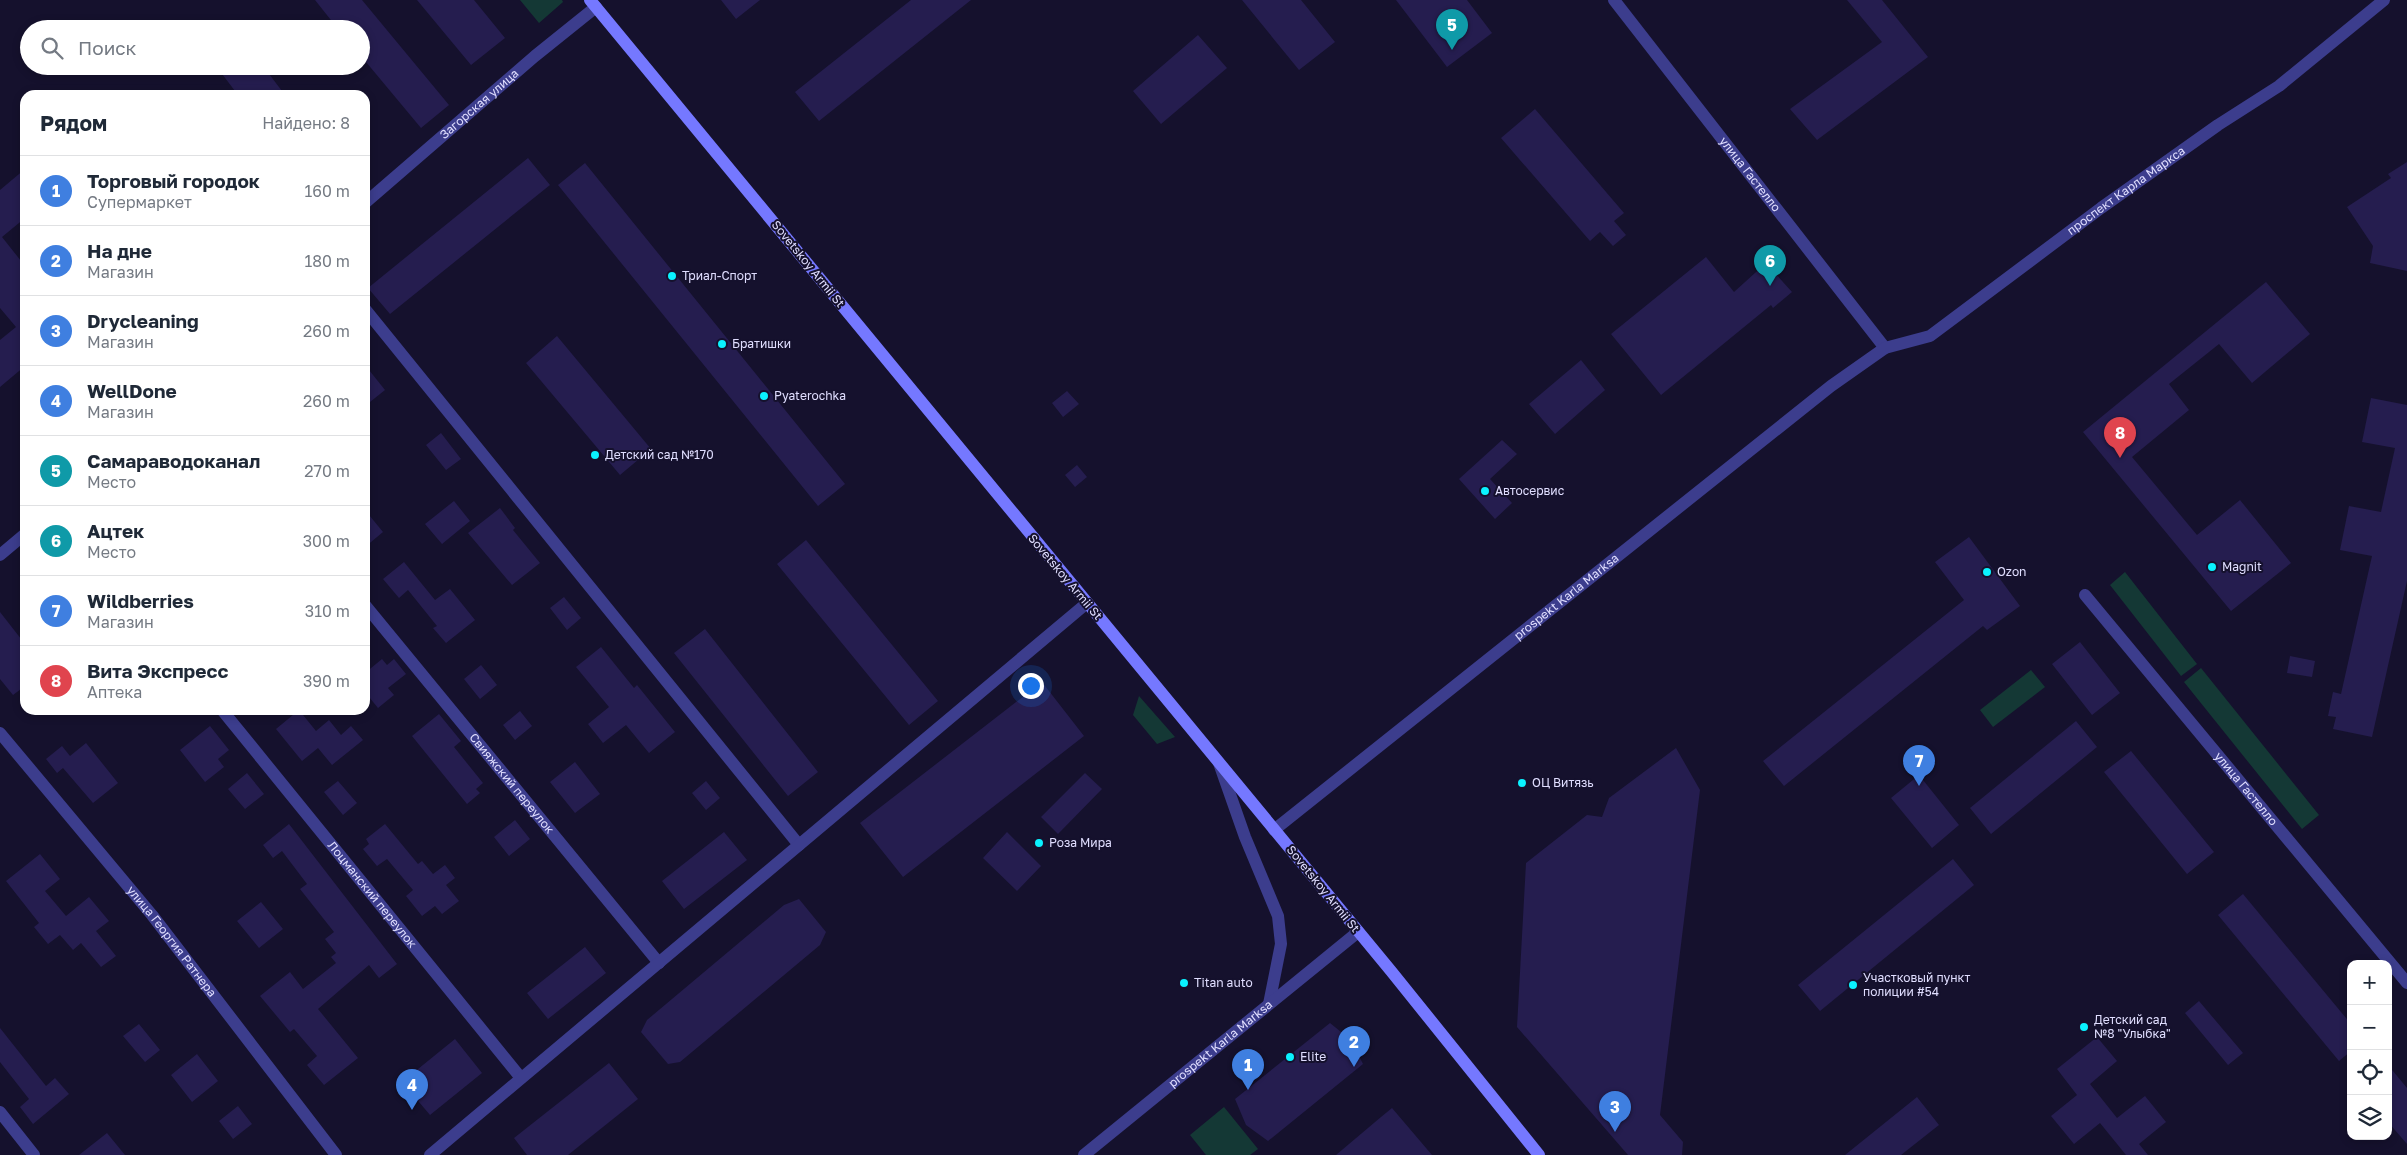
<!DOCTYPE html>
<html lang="ru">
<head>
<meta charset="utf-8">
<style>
	:root { --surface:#fff; --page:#f2f2f3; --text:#1f2937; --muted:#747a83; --line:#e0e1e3; --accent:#0f766e }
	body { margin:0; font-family:"Golos Text",sans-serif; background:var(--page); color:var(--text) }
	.controls { position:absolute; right:15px; bottom:15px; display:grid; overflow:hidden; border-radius:10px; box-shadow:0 2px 8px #0003 }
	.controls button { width:45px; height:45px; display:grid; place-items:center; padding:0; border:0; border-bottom:1px solid var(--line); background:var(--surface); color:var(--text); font:25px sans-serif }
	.you { position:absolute; left:1030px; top:685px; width:18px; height:18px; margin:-12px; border:4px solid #fff; border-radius:50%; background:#1a73e8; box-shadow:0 0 0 8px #1a73e833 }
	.badge { display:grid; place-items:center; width:32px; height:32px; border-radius:50%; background:var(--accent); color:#fff; font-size:16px; font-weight:700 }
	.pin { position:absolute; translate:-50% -41px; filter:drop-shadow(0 1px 2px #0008) }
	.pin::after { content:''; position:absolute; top:26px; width:18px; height:15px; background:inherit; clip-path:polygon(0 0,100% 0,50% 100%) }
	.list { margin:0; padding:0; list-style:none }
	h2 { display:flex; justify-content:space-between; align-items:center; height:65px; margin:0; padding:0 20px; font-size:21px }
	h2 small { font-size:16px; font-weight:400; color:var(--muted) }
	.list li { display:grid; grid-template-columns:32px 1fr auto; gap:15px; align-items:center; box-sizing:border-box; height:70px; padding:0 20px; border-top:1px solid var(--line) }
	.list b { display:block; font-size:19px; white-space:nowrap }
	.list p { margin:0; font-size:16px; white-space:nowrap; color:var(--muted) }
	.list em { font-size:16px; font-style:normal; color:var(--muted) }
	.icon { flex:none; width:28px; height:28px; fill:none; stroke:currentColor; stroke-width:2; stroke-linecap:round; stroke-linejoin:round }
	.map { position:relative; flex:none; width:2407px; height:1155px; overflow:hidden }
	.search { position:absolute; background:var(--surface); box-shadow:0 2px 8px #0003; left:20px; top:20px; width:350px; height:55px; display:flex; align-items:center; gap:12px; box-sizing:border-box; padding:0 18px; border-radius:28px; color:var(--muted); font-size:19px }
	.panel { position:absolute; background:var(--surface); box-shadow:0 2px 8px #0003; left:20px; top:90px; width:350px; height:625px; border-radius:15px }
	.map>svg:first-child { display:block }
</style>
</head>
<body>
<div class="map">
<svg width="2407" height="1155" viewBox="0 0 2407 1155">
	<rect width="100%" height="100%" fill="#15112d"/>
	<path fill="#143835" d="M520 0H562L563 2 539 23Z
		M2125 572 2197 664 2181 676 2110 585Z
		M2201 668 2319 815 2302 829 2184 682Z
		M2031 670 2045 687 1993 727 1980 710Z
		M1139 696 1175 737 1157 744 1133 715Z
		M1224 1107 1258 1149 1250 1155H1206L1190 1135Z"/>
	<path fill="#251d4f" d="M315 0H362L449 105 421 128 361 56V29H338Z
		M417 0H474L505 38 471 65Z
		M721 0H760L736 19Z
		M911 0H971L819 121 795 92Z
		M1242 0H1301L1335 42 1299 70Z
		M1396 0H1467L1492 33 1447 67Z
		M1847 0H1882L1928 57 1817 140 1790 109 1882 42Z
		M1198 35 1227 68 1161 124 1133 91Z
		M216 66H263L285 95H238Z
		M1535 109 1624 213 1614 221 1626 235 1613 246 1600 232 1590 241 1501 138Z
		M528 158 550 185 390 314 368 288Z
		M2407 162V271L2370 263 2373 246 2347 207 2391 178 2388 174Z
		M585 163 845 484 818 506 558 185Z
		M25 169V218L2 237 25 266V366L0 387V340L16 327 0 308V190Z
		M1706 257 1734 292 1766 263 1792 292 1773 308 1771 305 1661 395 1611 334Z
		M2266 282 2310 334 2252 383 2219 344 2169 384 2189 410 2132 457 2197 535 2240 500 2291 563 2231 611 2083 432Z
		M557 336 651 449 620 475 526 363Z
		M1581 360 1605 390 1555 434 1529 404Z
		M365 365 385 390 365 406Z
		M1067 391 1079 404 1063 417 1052 403Z
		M2371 398 2407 405V581L2372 737 2333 729 2336 717 2328 716 2333 692 2341 694 2372 556 2340 550 2349 506 2381 512 2395 448 2362 442Z
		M441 433 461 459 446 470 426 445Z
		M1502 440 1517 454 1490 479 1512 503 1495 519 1459 479Z
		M1077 465 1087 477 1075 487 1065 475Z
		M454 501 470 521 442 544 425 524Z
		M500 508 515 528 513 530 540 563 512 585 468 533Z
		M365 510 383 532 365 547Z
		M1969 537 2020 606 1987 630 1983 626 1784 786 1763 761 1964 600 1935 562Z
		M806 540 938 701 909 725 777 564Z
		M404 562 435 600 450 589 475 620 446 643 433 628 437 626 408 590 399 598 383 579Z
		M564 597 581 618 567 630 550 608Z
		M0 612 25 644V686L13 695 0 679Z
		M705 629 818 772 788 796 674 653Z
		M2080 642 2120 693 2092 715 2052 664Z
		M601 647 634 688 637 685 675 732 649 753 626 725 603 743 588 724 609 707 576 667Z
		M2290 656 2315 661 2312 677 2287 673Z
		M382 659 387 665 394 659 406 674 388 688 394 695 378 708 365 692V673Z
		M481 665 497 685 480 699 464 679Z
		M1042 682 1084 736 903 877 860 823Z
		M299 710 316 731 329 720 341 735 351 726 363 740 332 765 318 748 302 761 276 729Z
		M520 711 532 726 515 740 503 725Z
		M439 714 461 741 454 747 483 783 476 789 480 793 467 804 412 736Z
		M2076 721 2097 747 1991 834 1970 808Z
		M210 726 229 750 218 759 224 767 205 782 180 750Z
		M86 743 118 783 93 803 63 768 57 773 46 759 62 746 70 756Z
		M1676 748 1700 790 1660 1115 1683 1142 1682 1155H1628L1517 1027 1526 863 1587 815 1602 817 1609 798Z
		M2131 751 2214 852 2187 874 2104 772Z
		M575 762 600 794 575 813 550 782Z
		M247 773 264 794 245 809 228 789Z
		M1085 773 1102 789 1058 834 1041 817Z
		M1919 775 1959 825 1932 848 1891 798Z
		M338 781 357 803 343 815 324 792Z
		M706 781 720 798 706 810 692 793Z
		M515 820 530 839 509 856 494 837Z
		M289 824 397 964 379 978 369 965 318 1009 358 1058 324 1085 307 1065 317 1056 294 1029 290 1032 260 996 290 972 303 989 336 963 331 957 336 953 325 939 334 932 300 889 307 884 282 851 273 858 263 845Z
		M385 824 418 864 422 861 433 874 445 865 455 878 446 885 459 901 442 914 435 906 422 916 406 896 413 890 387 859 377 866 363 849 369 844 366 839Z
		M724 832 747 860 684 909 662 881Z
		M1007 832 1041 866 1017 891 983 858Z
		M40 854 60 879 45 891 66 916 89 897 109 921 96 931 116 956 101 967 81 943 73 950 60 935 48 944 34 927 39 923 6 881Z
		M1953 859 1974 885 1820 1011 1798 985Z
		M2243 894 2351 1024V1051L2339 1061 2218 915Z
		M799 899 826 932 820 945 680 1062 668 1064 641 1032 647 1020 784 905Z
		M261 902 283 929 259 948 237 921Z
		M585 947 606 973 548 1019 527 993Z
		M2199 1001 2243 1053 2228 1065 2185 1013Z
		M1330 1023 1351 1040 1363 1064 1268 1141 1246 1125 1235 1099Z
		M139 1024 160 1050 145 1062 123 1036Z
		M0 1028 46 1086 55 1078 69 1094 33 1124 20 1107 29 1099 0 1062Z
		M2097 1037 2117 1061 2090 1084 2117 1118 2145 1096 2166 1122 2139 1144 2148 1155H2126L2100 1123 2074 1144 2051 1116 2077 1095 2057 1069Z
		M455 1039 482 1073 430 1115 402 1082Z
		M197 1054 218 1081 192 1102 171 1075Z
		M609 1063 638 1099 568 1155H527L514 1138Z
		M2388 1065 2407 1088V1144L2388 1122Z
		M1917 1097 1939 1125 1901 1155H1845Z
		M238 1106 252 1124 233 1139 219 1121Z
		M1392 1108 1432 1155H1336L1381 1117Z
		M107 1133 125 1155H79Z"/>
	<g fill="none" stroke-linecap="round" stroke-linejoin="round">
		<g stroke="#3c3d8d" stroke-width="12">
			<path id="s1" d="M1614 0 1885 348"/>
			<path id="s2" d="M365 203 535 56 596 7"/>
			<path d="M365 309 799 845"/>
			<path d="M0 555 25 534"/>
			<path id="s3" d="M2085 595 2407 983"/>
			<path id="s4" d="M365 605 659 963"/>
			<path id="s5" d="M222 710 521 1078"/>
			<path id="s6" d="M0 733 152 915 336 1155"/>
			<path id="s7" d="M1274 830 1831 386 1885 348 1930 336 2101 208 2218 125 2279 86 2384 0"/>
			<path d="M0 1112 34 1155"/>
			<path d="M430 1155 1087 603"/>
		</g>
		<g stroke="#3c3d8d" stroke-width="12">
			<path d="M1219 763 1245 837 1278 916 1281 944 1269 1004"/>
			<path id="s8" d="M1084 1155 1358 932"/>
		</g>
		<path stroke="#7578ff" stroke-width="12" d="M590 0 1391 971 1539 1155"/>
	</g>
	<g fill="#0af2ff" stroke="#15112d" stroke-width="2">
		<circle cx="672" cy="276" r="5"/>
		<circle cx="722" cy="344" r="5"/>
		<circle cx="764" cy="396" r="5"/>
		<circle cx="595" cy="455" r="5"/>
		<circle cx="1485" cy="491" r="5"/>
		<circle cx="2212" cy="567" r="5"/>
		<circle cx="1987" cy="572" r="5"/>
		<circle cx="1522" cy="783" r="5"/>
		<circle cx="1039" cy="843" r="5"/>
		<circle cx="1184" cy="983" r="5"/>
		<circle cx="1853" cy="985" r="5"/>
		<circle cx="2084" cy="1027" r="5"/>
		<circle cx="1290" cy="1057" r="5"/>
	</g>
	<g text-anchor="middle" stroke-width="4" stroke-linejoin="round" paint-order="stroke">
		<g font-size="12" fill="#e0deff" stroke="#15112d">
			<text dy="4" stroke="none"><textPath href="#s2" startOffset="151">Загорская улица</textPath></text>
			<text dy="4" stroke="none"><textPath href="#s1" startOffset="221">улица Гастелло</textPath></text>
			<text dy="4" stroke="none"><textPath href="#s7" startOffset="1069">проспект Карла Маркса</textPath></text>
			<text transform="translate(808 264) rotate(51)" y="4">Sovetskoy Armii St</text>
			<text transform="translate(1065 577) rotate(50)" y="4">Sovetskoy Armii St</text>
			<text dy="4" stroke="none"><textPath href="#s7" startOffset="374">prospekt Karla Marksa</textPath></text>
			<text dy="4" stroke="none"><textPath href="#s4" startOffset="231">Свияжский переулок</textPath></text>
			<text dy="4" stroke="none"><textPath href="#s3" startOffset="252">улица Гастелло</textPath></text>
			<text transform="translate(1323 889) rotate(51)" y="4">Sovetskoy Armii St</text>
			<text dy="4" stroke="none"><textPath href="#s5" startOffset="238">Лоцманский переулок</textPath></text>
			<text dy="4" stroke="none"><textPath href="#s6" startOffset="270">улица Георгия Ратнера</textPath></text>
			<text dy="4" stroke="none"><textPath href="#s8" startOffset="176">prospekt Karla Marksa</textPath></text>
		</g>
		<g font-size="12" fill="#e0deff" stroke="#15112d" text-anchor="start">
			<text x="682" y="280">Триал-Спорт</text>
			<text x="732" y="348">Братишки</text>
			<text x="774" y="400">Pyaterochka</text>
			<text x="605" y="459">Детский сад №170</text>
			<text x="1495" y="495">Автосервис</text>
			<text x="2222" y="571">Magnit</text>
			<text x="1997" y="576">Ozon</text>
			<text x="1532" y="787">ОЦ Витязь</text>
			<text x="1049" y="847">Роза Мира</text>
			<text x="1863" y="982">Участковый пункт<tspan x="1863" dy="14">полиции #54</tspan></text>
			<text x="1194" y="987">Titan auto</text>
			<text x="2094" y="1024">Детский сад<tspan x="2094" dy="14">№8 "Улыбка"</tspan></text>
			<text x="1300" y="1061">Elite</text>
		</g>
	</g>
</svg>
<div class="controls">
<button>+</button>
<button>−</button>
<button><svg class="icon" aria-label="locate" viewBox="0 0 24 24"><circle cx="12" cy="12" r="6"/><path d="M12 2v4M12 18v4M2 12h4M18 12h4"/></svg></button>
<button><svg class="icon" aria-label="layers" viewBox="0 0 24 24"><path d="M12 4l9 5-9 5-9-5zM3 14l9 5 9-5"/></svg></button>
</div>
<div class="you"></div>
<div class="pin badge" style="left:1248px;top:1090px;background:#3f7fe0">1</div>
<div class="pin badge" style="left:1354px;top:1067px;background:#3f7fe0">2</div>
<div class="pin badge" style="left:1615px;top:1132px;background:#3f7fe0">3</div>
<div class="pin badge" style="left:412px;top:1110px;background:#3f7fe0">4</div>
<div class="pin badge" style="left:1452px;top:50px;background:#0f9aa8">5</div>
<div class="pin badge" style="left:1770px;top:286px;background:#0f9aa8">6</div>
<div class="pin badge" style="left:1919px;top:786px;background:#3f7fe0">7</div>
<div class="pin badge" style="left:2120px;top:458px;background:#e0444e">8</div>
<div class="search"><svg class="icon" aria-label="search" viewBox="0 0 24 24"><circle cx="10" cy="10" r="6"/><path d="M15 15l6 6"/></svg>Поиск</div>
<section class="panel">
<h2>Рядом<small>Найдено: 8</small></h2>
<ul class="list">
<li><span class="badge" style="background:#3f7fe0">1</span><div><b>Торговый городок</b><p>Супермаркет</p></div><em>160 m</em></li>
<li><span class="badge" style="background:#3f7fe0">2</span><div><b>На дне</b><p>Магазин</p></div><em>180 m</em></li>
<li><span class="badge" style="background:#3f7fe0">3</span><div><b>Drycleaning</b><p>Магазин</p></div><em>260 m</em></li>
<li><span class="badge" style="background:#3f7fe0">4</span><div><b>WellDone</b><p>Магазин</p></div><em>260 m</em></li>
<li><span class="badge" style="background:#0f9aa8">5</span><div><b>Самараводоканал</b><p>Место</p></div><em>270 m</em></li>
<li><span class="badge" style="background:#0f9aa8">6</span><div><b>Ацтек</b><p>Место</p></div><em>300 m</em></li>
<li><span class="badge" style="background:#3f7fe0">7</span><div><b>Wildberries</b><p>Магазин</p></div><em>310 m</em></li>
<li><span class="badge" style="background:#e0444e">8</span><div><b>Вита Экспресс</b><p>Аптека</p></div><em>390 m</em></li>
</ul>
</section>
</div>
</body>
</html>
